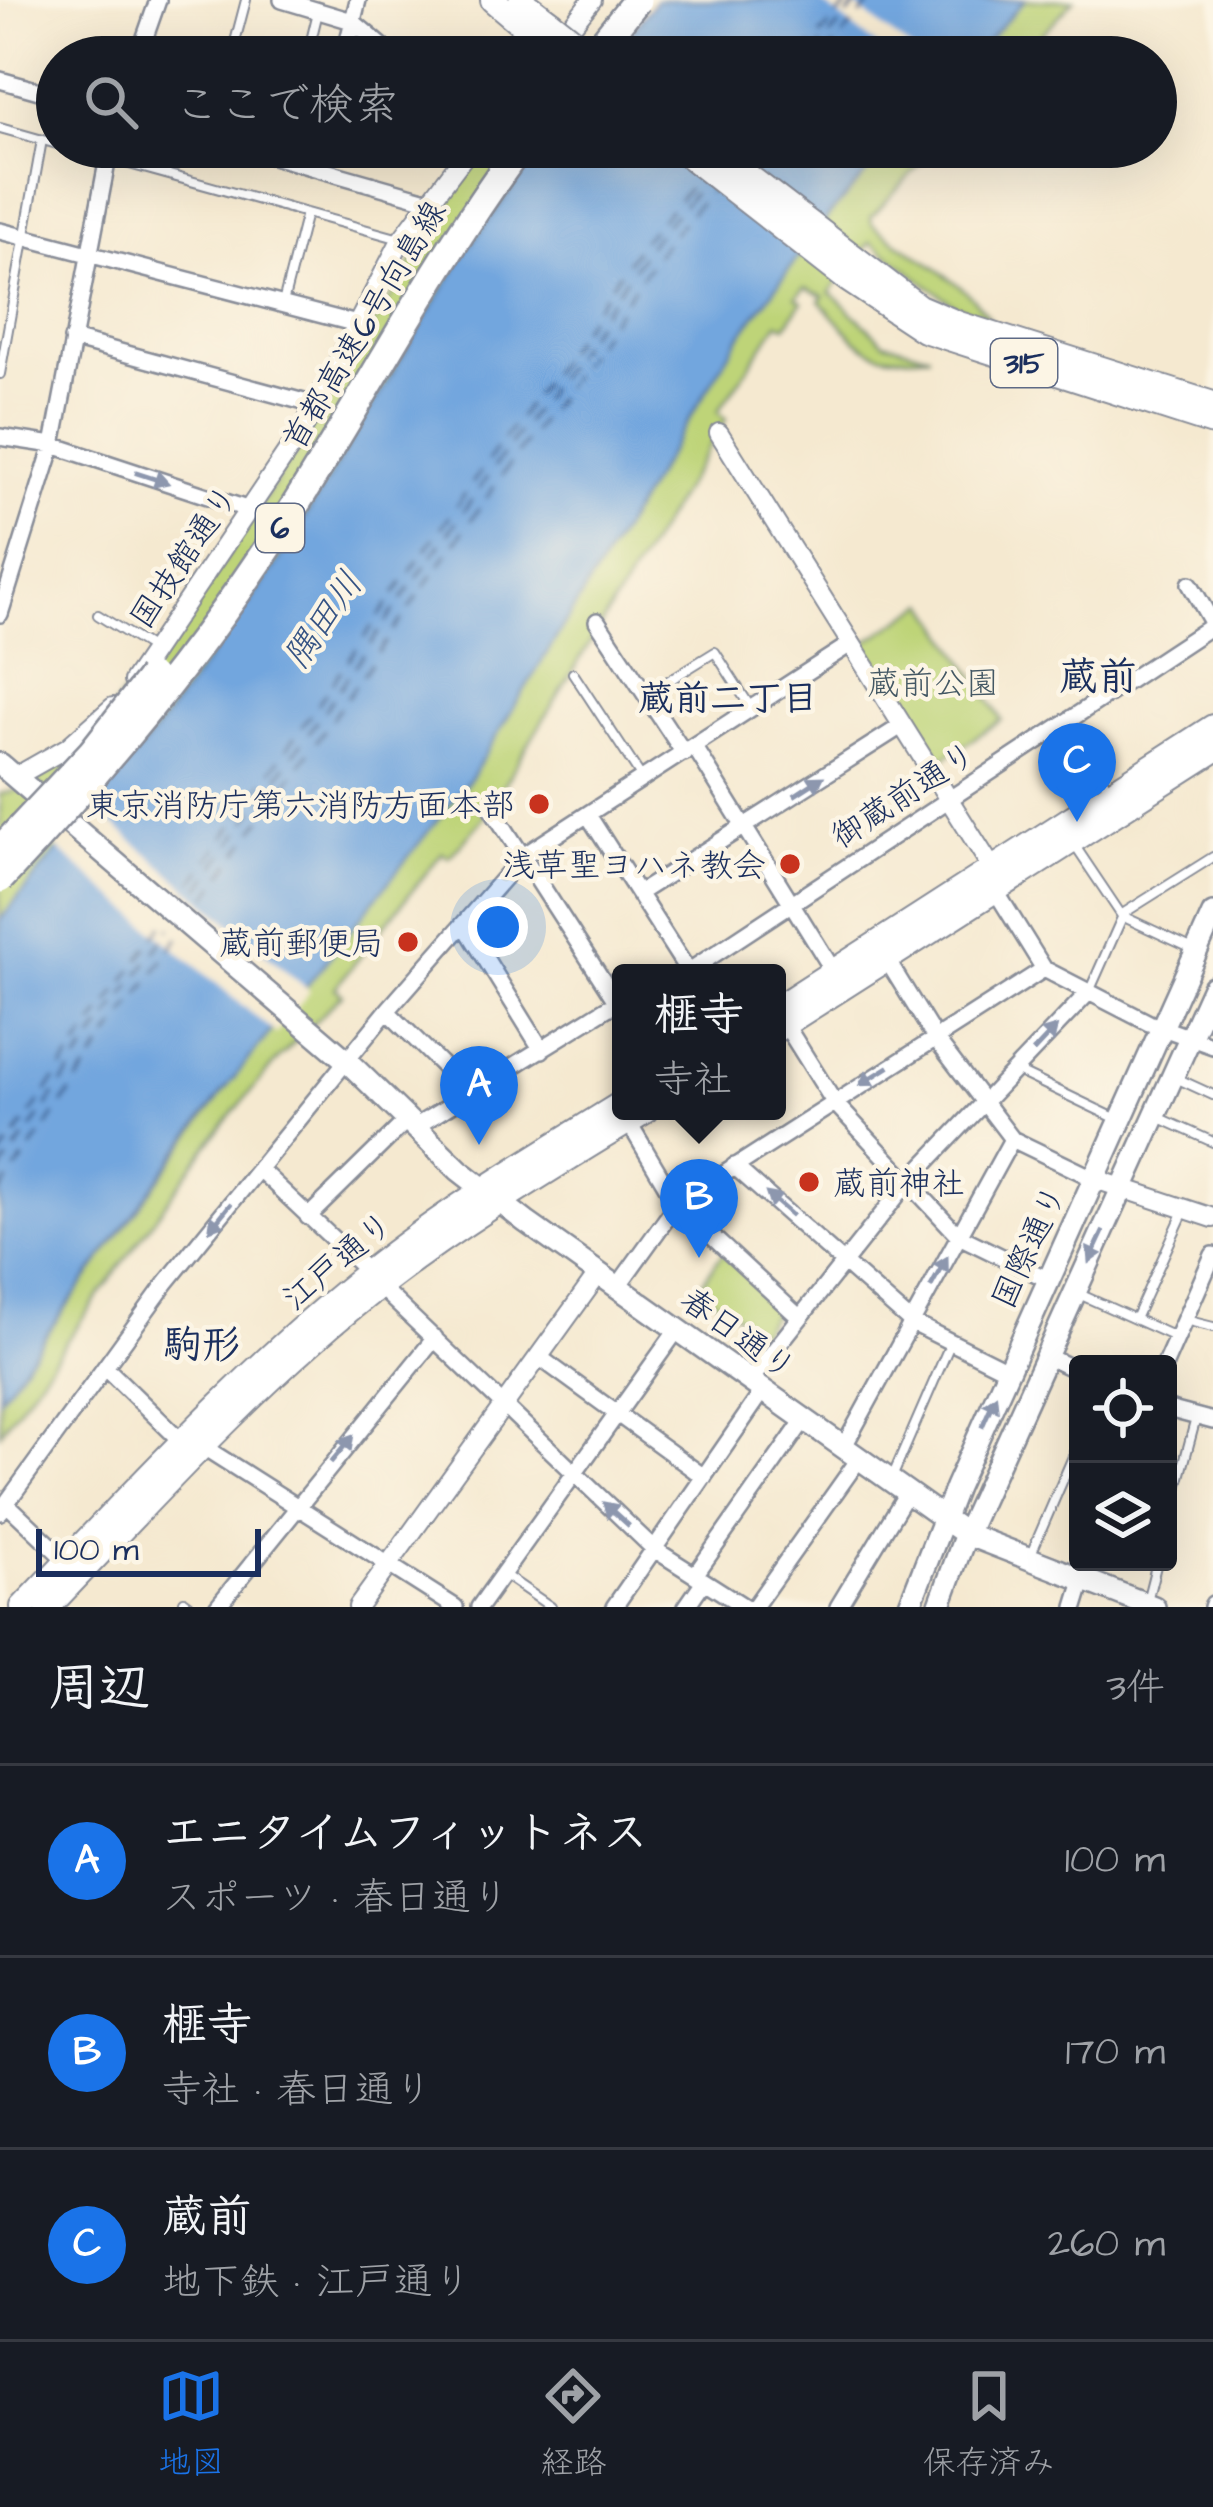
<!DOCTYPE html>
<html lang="ja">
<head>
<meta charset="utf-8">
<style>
	:root { --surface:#171b24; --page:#242831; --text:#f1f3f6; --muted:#9ea1a6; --line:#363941; --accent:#1a73e8 }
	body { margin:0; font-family:"Architects Daughter","Klee One",sans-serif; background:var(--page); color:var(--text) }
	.controls { position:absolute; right:36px; bottom:36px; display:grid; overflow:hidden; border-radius:12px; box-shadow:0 12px 48px #0002 }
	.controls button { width:108px; height:108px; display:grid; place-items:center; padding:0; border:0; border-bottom:3px solid var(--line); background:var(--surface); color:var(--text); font:60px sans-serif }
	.scale { position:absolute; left:36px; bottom:30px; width:225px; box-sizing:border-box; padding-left:12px; border:6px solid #1b2f5e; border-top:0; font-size:33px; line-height:42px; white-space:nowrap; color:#1b2f5e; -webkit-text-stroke:9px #fcf5e5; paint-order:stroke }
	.you { position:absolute; left:498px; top:927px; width:42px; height:42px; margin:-30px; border:9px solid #fff; border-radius:50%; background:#1a73e8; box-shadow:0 0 0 18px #1a73e833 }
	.badge { display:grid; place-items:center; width:78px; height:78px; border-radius:50%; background:var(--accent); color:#fff; font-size:39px; font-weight:700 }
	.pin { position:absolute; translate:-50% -99px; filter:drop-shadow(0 3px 6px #0008) }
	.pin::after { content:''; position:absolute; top:63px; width:42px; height:36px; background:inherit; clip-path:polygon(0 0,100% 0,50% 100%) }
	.popup { position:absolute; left:612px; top:964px; width:174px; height:156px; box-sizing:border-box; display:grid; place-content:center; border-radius:12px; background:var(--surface); filter:drop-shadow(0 3px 9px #0005); font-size:39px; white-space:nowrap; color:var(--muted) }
	.popup b { font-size:45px; color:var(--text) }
	.popup::after { content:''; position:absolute; left:50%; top:100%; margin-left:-24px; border:24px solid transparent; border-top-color:var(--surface) }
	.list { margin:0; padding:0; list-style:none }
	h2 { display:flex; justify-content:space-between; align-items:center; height:156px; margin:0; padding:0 48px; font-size:51px }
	h2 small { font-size:39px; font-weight:400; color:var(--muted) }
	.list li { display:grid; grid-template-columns:78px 1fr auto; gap:36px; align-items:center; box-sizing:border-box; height:192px; padding:0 48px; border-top:3px solid var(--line) }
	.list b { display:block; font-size:45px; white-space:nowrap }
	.list p { margin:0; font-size:39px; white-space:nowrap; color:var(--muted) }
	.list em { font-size:39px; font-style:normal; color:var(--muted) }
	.icon { flex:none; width:66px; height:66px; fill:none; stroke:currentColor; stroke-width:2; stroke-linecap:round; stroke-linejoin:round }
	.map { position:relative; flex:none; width:1213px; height:1607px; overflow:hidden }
	.search { position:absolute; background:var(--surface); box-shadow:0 12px 48px #0002; left:36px; right:36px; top:36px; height:132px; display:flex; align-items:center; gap:30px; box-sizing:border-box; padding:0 42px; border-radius:66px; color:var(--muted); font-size:45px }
	.sheet { height:732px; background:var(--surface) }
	nav { display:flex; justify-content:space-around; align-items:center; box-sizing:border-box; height:168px; border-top:3px solid var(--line); background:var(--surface); font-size:33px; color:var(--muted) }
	nav a { display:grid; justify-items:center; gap:6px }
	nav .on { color:var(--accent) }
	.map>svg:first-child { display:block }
</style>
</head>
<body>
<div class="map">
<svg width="1213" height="1607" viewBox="0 0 1213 1607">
	<rect width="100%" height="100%" fill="#fcf5e5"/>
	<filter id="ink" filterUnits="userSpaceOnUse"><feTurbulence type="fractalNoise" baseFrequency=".00833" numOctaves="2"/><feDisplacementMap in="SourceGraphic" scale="24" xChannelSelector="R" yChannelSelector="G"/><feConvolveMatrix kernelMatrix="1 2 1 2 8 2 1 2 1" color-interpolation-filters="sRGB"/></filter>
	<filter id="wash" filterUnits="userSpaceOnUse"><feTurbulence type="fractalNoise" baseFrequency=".004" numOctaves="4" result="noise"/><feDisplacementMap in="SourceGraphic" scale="48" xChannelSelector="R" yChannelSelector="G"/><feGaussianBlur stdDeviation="2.7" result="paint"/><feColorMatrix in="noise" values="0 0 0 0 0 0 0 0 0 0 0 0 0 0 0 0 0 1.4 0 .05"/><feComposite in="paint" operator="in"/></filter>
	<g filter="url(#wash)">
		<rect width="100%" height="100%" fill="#f5e9d0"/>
		<path fill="#bed478" stroke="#6c826b" stroke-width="3" d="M1025 0H1074L1020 57H973Z
			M484 147H542C441 281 366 430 274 569 192 692 95 806 0 920V794C123 781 404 262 484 147Z
			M890 147H936L871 217 872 224C911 255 962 278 989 318L954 305 871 242 830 292 884 342 930 355C864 361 863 348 820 301L824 296 805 288 796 297 802 302 786 326 778 323 718 412 726 419 483 819 449 857 442 853 335 988 342 994 277 1060 215 1135 0 1433V1398L240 1069 472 776 738 339 829 215Z
			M927 603 1002 720 939 761 863 644Z
			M723 1253 780 1305 760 1332 698 1288Z"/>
		<path fill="#72a6de" stroke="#466a9e" stroke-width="3" d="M656 0H1025L973 57H611Z
			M542 147H890L829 215 738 339 472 776 205 1115 0 1398V920L153 734 274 568 468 248Z"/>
		<path fill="#f5e9d0" d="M818 0H848L920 57H891Z
			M88 803 310 991 276 1034 54 846Z"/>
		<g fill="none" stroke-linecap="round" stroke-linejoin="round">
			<path stroke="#355384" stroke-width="3" stroke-dasharray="15 12" stroke-linecap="butt" d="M802 57 852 0
				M812 57 861 0
				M825 57 874 0
				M178 904 641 242 699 176
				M185 910 654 238 705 180
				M192 919 664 244 711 189
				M0 1158 169 917
				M0 1173 172 927
				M0 1193 183 932"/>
		</g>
	</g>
	<g filter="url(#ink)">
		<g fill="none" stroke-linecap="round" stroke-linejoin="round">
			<defs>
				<path id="service" d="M231 57 246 0
					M307 57 318 12
					M0 128 57 144
					M68 147 400 239
					M283 303 306 213
					M0 374 42 140
					M98 615 154 650
					M573 673 642 778
					M647 694 715 652 751 708
					M1070 721 1110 791
					M1075 846 1122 916 1195 950
					M1089 992 1124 913 1213 857
					M1017 1071 1117 1119
					M1176 1078 1213 1095
					M1160 1118 1213 1142
					M1079 1294 1175 1337
					M1135 1319 1184 1211
					M1185 1320 1213 1327
					M891 1480 951 1342
					M1168 1522 1196 1418
					M1031 1554 1078 1445
					M503 1574 551 1607
					M184 1601 192 1607
					M1147 1601 1157 1562"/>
				<path id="minor" d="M282 0 352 21 395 57
					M138 57 158 0
					M344 57 358 0
					M0 80 57 96
					M241 147 427 200
					M316 168 321 147
					M0 231 357 324
					M72 339 315 405
					M0 437 53 445 250 510
					M1190 584 1213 624
					M0 614 53 445 110 147
					M597 621 684 753
					M694 746 834 972
					M490 806 621 1009
					M588 815 688 971
					M1002 885 1000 898 1044 969 1149 1023 1213 1046
					M639 893 903 725
					M464 924 542 1050
					M887 960 935 1038 1012 1139 1095 1179
					M686 973 1213 625
					M387 1011 470 1093
					M785 1024 834 1102 959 1236 1049 1280
					M628 1121 677 1204 800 1318
					M415 1127 609 1007H621
					M734 1166 911 1322 1007 1370
					M259 1169 368 1272
					M308 1217 408 1119
					M379 1286 654 1549 745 1607
					M618 1286 677 1204 1044 969
					M1046 1356 1078 1371
					M539 1357 704 1477
					M1165 1364 1213 1255
					M106 1368 180 1440 202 1446 455 1607
					M749 1382 907 1183 1088 993
					M1168 1409 1213 1421
					M843 1448 1012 1139
					M7 1504 67 1561
					M0 1512 166 1283 387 1011 523 856 852 643
					M695 1575 804 1420
					M217 1607 435 1338
					M479 1607 677 1330
					M614 1607 763 1391
					M686 1607 704 1581
					M754 1607 859 1459
					M838 1607 907 1493
					M1075 1607 1083 1581
					M1212 1607 1213 1604"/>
				<path id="tertiary" d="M557 44 592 0
					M719 433 997 876
					M133 681 303 429 401 240 471 147
					M15 777 68 747 113 707
					M1095 1179 1213 1218
					M358 1607 599 1273"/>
				<path id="secondary" d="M0 764 347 1061 459 1170 526 1222 966 1534 1154 1607
					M909 1607 956 1487 1213 914
					M939 1607 966 1534 1213 987"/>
				<path id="primary" d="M493 0 539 39
					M521 0 550 22
					M678 147 847 279 924 330 1213 423
					M710 147 919 307 959 324 1213 404"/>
				<path id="trunk" d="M777 1008 1213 727
					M777 1029 1213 751
					M23 1607C135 1491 243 1371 370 1271 449 1208 536 1157 621 1104
					M48 1607C155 1495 261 1377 384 1282 467 1218 556 1166 645 1111"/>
			</defs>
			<use href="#service" stroke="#888c97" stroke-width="12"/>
			<use href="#minor" stroke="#888c97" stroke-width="20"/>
			<use href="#tertiary" stroke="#888c97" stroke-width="22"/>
			<use href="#secondary" stroke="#888c97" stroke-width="26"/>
			<use href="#primary" stroke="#888c97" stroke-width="28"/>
			<use href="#trunk" stroke="#888c97" stroke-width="28"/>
			<use href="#service" stroke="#fff" stroke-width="8"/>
			<use href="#minor" stroke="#fff" stroke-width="15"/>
			<use href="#tertiary" stroke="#fff" stroke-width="18"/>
			<use href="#secondary" stroke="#fff" stroke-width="21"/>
			<use href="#primary" stroke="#fff" stroke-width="24"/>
			<use href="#trunk" stroke="#fff" stroke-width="24"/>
			<defs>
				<path id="primary-bridge" d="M550 22 594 57
					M539 39 562 57"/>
				<path id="motorway-bridge" d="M591 57 637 0
					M0 850 92 752 151 677
					M0 879C96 777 185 671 263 555 353 421 424 277 520 147"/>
			</defs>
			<use href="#primary-bridge" stroke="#888c97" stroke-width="28" stroke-linecap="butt"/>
			<use href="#motorway-bridge" stroke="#888c97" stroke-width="32" stroke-linecap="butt"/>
			<use href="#primary-bridge" stroke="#fff" stroke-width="24"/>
			<use href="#motorway-bridge" stroke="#fff" stroke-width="27"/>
		</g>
		<defs><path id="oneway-solid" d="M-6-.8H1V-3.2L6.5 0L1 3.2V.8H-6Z" transform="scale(3)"/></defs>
		<g fill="#8d97ae">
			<use href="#oneway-solid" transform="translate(152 478) rotate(18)"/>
			<use href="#oneway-solid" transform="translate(809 786) rotate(-33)"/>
			<use href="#oneway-solid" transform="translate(1045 1039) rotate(-47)"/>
			<use href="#oneway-solid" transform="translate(874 1076) rotate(148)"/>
			<use href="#oneway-solid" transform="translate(779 1204) rotate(-139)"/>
			<use href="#oneway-solid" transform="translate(220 1217) rotate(129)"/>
			<use href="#oneway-solid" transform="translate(1096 1247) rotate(115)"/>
			<use href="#oneway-solid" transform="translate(939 1272) rotate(-61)"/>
			<use href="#oneway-solid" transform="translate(989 1411) rotate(-66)"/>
			<use href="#oneway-solid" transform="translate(342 1449) rotate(-50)"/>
			<use href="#oneway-solid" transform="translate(616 1514) rotate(-138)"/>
		</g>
	</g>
	<g fill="#c8321e" stroke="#fcf5e5" stroke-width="4.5">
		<circle cx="539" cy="804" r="12"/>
		<circle cx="790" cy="864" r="12"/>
		<circle cx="408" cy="942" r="12"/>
		<circle cx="809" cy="1182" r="12"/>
	</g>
	<g text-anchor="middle" stroke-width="9" stroke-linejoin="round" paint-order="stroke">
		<g fill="#fcf5e5" stroke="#5e6a86" stroke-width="3">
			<rect x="991" y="339" width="66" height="48" rx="9"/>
			<rect x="256" y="504" width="48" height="48" rx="9"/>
		</g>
		<g font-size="30" font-weight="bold" fill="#1b2f5e">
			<text x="1024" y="373">315</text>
			<text x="280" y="538">6</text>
		</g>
		<g font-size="33" fill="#1b2f5e" stroke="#fcf5e5">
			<text transform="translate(363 325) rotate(-59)" y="12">首都高速6号向島線</text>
			<text transform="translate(183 556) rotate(-56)" y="12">国技館通り</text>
			<text transform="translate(903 794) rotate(-33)" y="12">御蔵前通り</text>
			<text transform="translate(1028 1246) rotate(-65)" y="12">国際通り</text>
			<text transform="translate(337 1260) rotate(-40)" y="12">江戸通り</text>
			<text transform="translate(739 1333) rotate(36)" y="12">春日通り</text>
		</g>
		<g font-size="33" fill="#445864" stroke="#fcf5e5">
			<text x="933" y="694">蔵前公園</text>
		</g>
		<g font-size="33" fill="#1b2f5e" stroke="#fcf5e5" text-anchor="end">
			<text x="515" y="816">東京消防庁第六消防方面本部</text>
			<text x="766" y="876">浅草聖ヨハネ教会</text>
			<text x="384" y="954">蔵前郵便局</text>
			<text x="833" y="1194" text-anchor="start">蔵前神社</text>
		</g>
		<g font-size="36" font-style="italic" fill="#355384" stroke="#fcf5e5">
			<text transform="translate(322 619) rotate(-55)" y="13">隅田川</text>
		</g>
		<g font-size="36" font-weight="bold" fill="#1b2f5e" stroke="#fcf5e5">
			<text x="728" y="710">蔵前二丁目</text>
		</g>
		<g font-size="39" font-weight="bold" fill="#1b2f5e" stroke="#fcf5e5">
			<text x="1098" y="689">蔵前</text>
			<text x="202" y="1357">駒形</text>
		</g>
	</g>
</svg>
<div class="controls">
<button><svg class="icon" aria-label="locate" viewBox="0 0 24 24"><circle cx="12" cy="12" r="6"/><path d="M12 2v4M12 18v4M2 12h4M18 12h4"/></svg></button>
<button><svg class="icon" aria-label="layers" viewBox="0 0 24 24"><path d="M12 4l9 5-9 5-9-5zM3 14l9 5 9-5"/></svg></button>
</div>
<div class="scale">100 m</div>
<div class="you"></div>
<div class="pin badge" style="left:479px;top:1145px">A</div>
<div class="pin badge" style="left:699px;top:1258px">B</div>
<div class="popup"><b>榧寺</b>寺社</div>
<div class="pin badge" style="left:1077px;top:822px">C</div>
<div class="search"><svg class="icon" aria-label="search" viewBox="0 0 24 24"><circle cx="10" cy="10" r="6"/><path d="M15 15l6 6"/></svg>ここで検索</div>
</div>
<section class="sheet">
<h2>周辺<small>3件</small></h2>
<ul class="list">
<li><span class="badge">A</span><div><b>エニタイムフィットネス</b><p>スポーツ · 春日通り</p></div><em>100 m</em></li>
<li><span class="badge">B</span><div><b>榧寺</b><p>寺社 · 春日通り</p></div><em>170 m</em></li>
<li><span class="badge">C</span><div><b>蔵前</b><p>地下鉄 · 江戸通り</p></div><em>260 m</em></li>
</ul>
</section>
<nav>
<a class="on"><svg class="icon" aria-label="map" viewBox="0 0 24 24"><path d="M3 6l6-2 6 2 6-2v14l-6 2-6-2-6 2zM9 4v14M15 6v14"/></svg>地図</a>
<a><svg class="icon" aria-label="directions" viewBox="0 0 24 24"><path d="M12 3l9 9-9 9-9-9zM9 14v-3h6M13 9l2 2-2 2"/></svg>経路</a>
<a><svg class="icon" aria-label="saved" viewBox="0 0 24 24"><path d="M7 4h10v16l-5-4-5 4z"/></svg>保存済み</a>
</nav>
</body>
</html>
